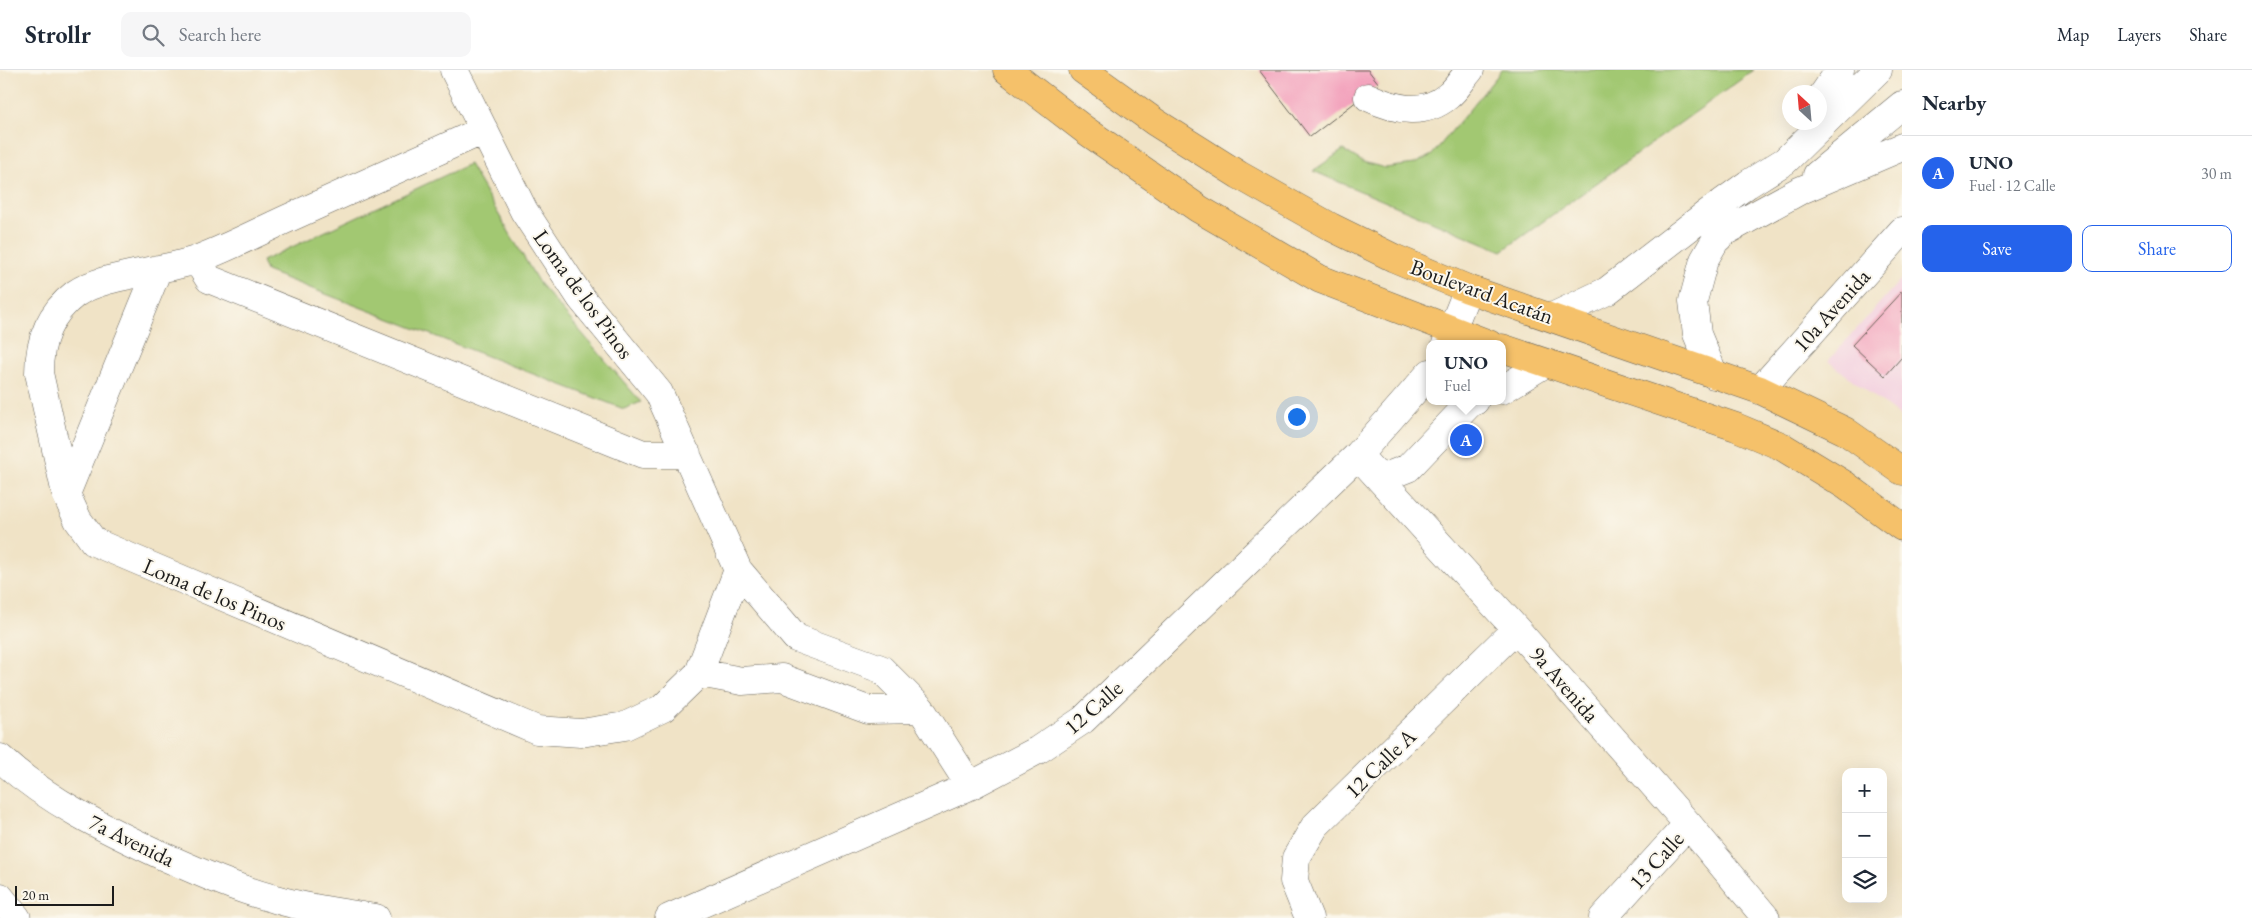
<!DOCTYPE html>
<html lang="en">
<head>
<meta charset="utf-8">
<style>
	:root { --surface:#fff; --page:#f6f6f7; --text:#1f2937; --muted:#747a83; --line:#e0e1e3; --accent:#2563eb }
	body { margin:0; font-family:"EB Garamond",serif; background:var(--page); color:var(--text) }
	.controls { position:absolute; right:15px; bottom:15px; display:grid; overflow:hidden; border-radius:10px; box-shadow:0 5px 20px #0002 }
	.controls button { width:45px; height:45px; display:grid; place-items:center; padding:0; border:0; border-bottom:1px solid var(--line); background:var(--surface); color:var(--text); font:25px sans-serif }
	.compass { position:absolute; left:1782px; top:15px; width:45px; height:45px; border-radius:50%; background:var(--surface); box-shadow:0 5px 20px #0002; rotate:334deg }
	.scale { position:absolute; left:15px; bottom:12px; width:99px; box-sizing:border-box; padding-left:5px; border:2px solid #1c1c1c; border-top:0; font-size:14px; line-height:18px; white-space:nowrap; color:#1c1c1c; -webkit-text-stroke:4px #fbf7ec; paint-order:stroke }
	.you { position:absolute; left:1296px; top:346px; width:18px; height:18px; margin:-12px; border:4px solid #fff; border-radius:50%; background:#1a73e8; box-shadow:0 0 0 8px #1a73e833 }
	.badge { display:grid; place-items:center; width:32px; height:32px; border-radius:50%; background:var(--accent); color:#fff; font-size:16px; font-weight:700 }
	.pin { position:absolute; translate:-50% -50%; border:2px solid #fff; box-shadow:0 1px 5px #0006 }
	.popup { position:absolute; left:1426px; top:270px; width:80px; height:65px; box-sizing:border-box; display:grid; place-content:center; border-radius:10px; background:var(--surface); filter:drop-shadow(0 1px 4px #0005); font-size:16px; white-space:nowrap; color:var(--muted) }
	.popup b { font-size:19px; color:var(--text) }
	.popup::after { content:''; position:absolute; left:50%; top:100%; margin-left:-10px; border:10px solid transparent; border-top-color:var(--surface) }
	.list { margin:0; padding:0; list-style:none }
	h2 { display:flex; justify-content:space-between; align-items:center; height:65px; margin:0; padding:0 20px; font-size:21px }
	h2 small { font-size:16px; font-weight:400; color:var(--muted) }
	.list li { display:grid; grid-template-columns:32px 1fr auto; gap:15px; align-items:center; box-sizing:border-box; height:75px; padding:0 20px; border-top:1px solid var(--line) }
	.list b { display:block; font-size:19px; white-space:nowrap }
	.list p { margin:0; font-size:16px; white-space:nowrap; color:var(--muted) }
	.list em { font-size:16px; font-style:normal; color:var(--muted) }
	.actions { display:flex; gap:10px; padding:15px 20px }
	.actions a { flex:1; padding:11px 0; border:1px solid var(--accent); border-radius:10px; text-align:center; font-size:18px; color:var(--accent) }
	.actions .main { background:var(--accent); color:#fff }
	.icon { flex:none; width:28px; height:28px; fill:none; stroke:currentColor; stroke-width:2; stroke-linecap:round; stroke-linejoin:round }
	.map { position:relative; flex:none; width:1902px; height:848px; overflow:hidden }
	header { display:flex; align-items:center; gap:30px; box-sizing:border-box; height:70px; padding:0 25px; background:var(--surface); border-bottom:1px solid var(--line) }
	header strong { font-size:24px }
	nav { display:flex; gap:28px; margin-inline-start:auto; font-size:18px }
	.search { width:350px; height:45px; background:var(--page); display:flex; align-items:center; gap:12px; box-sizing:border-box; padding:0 18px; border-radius:10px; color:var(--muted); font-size:19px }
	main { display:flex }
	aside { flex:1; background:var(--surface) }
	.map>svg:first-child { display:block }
</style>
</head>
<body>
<header>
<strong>Strollr</strong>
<div class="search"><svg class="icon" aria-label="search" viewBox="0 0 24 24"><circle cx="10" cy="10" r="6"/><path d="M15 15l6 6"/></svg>Search here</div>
<nav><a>Map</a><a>Layers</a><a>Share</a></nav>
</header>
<main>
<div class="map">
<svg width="1902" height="848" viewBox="0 0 1902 848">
	<rect width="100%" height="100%" fill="#fbf7ec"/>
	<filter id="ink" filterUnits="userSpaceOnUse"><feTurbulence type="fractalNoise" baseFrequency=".02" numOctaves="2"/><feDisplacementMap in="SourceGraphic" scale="10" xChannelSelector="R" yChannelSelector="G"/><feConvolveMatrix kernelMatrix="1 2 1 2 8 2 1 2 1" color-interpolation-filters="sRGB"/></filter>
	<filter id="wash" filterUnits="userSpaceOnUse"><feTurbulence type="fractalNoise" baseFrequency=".0096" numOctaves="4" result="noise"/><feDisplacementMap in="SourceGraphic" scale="20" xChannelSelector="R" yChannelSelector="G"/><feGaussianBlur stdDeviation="1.12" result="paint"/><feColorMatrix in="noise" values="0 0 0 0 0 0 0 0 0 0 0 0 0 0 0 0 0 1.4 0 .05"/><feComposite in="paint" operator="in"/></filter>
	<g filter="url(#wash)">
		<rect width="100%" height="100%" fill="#f0e3c6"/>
		<path fill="#f3cfdf" d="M1902 208V348L1828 291Z"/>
		<path fill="#a2c872" stroke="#5f7247" d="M1502 0H1754L1502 181 1313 101 1343 80 1363 92 1385 98 1414 94 1432 85Z
			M469 94 539 213 641 332 624 339 266 201 262 191Z"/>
		<g id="blocks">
			<path fill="#f3a0bb" d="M1259 0H1368L1379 14 1310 67Z
				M1902 221V287L1885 306 1852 275Z"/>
		</g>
	</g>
	<g filter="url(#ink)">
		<use href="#blocks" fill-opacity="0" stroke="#666258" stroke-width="1"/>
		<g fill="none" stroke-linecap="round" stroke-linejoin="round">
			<defs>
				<path id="minor" d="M454 0 524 141 581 228 659 323 738 500 796 568 881 599 921 639 970 716
					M1368 27C1394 39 1423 47 1448 26 1456 20 1463 8 1470 0
					M1820 29 1840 0
					M484 60C420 89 356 118 291 147 260 161 230 177 198 189 164 202 104 204 75 224 49 244 39 270 39 303L66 424 78 450 94 472 537 660 581 663 625 656 663 638 699 603 738 500
					M1817 105 1902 35
					M197 190 209 209 643 384H687
					M1552 247 1607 221 1709 142 1748 114 1785 91 1878 0
					M1446 274 1468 219
					M1714 305 1697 264 1693 231 1704 190 1715 171 1726 161 1799 121 1902 77
					M1502 320 1544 294
					M1760 320 1902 161
					M1358 385 1516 559 1688 754 1766 848
					M1380 409 1408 398 1470 333 1475 331
					M66 424 158 199
					M699 603 742 611 782 608 868 640 921 639
					M0 688C48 732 107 760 165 787 201 803 237 819 275 829 308 839 343 843 376 848
					M0 827 17 848
					M669 848 970 716 1038 680 1083 650 1358 385 1430 303
					M1309 848 1294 811 1296 788 1315 756 1516 559
					M1603 848 1688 754"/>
				<path id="major" d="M1007 0 1085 60 1199 139 1320 209 1489 274
					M1083 0 1155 52 1239 105 1331 157 1394 188 1468 219 1760 320 1845 361 1902 401
					M1502 278 1736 357 1781 376 1845 415 1902 457"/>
			</defs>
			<use href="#minor" stroke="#666258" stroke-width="29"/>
			<use href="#major" stroke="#666258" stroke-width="29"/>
			<use href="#minor" stroke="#fff" stroke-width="28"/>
			<use href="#major" stroke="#f5c16b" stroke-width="28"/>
		</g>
	</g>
	<g text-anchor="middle" stroke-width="4" stroke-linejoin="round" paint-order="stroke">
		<g font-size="22" fill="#1c1c1c" stroke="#fbf7ec">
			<text transform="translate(1482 221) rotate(20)" y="8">Boulevard Acatán</text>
			<text transform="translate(584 224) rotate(54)" y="8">Loma de los Pinos</text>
			<text transform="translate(1831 240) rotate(-48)" y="8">10a Avenida</text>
			<text transform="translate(215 524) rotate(23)" y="8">Loma de los Pinos</text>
			<text transform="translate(1565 614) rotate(49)" y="8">9a Avenida</text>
			<text transform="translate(1093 637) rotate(-41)" y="8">12 Calle</text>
			<text transform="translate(1380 693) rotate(-44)" y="8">12 Calle A</text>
			<text transform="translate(132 770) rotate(26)" y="8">7a Avenida</text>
			<text transform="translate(1656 790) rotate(-48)" y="8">13 Calle</text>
		</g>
	</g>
</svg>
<div class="controls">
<button>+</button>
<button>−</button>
<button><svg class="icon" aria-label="layers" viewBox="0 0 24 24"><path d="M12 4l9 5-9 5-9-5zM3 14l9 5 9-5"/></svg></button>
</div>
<svg class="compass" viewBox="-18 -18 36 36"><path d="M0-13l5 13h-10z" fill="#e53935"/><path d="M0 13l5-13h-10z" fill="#747a83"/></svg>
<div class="scale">20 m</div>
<div class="you"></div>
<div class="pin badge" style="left:1466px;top:370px">A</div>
<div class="popup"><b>UNO</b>Fuel</div>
</div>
<aside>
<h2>Nearby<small></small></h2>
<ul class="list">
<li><span class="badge">A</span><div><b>UNO</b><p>Fuel · 12 Calle</p></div><em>30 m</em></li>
</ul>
<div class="actions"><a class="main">Save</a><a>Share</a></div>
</aside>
</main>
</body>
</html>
